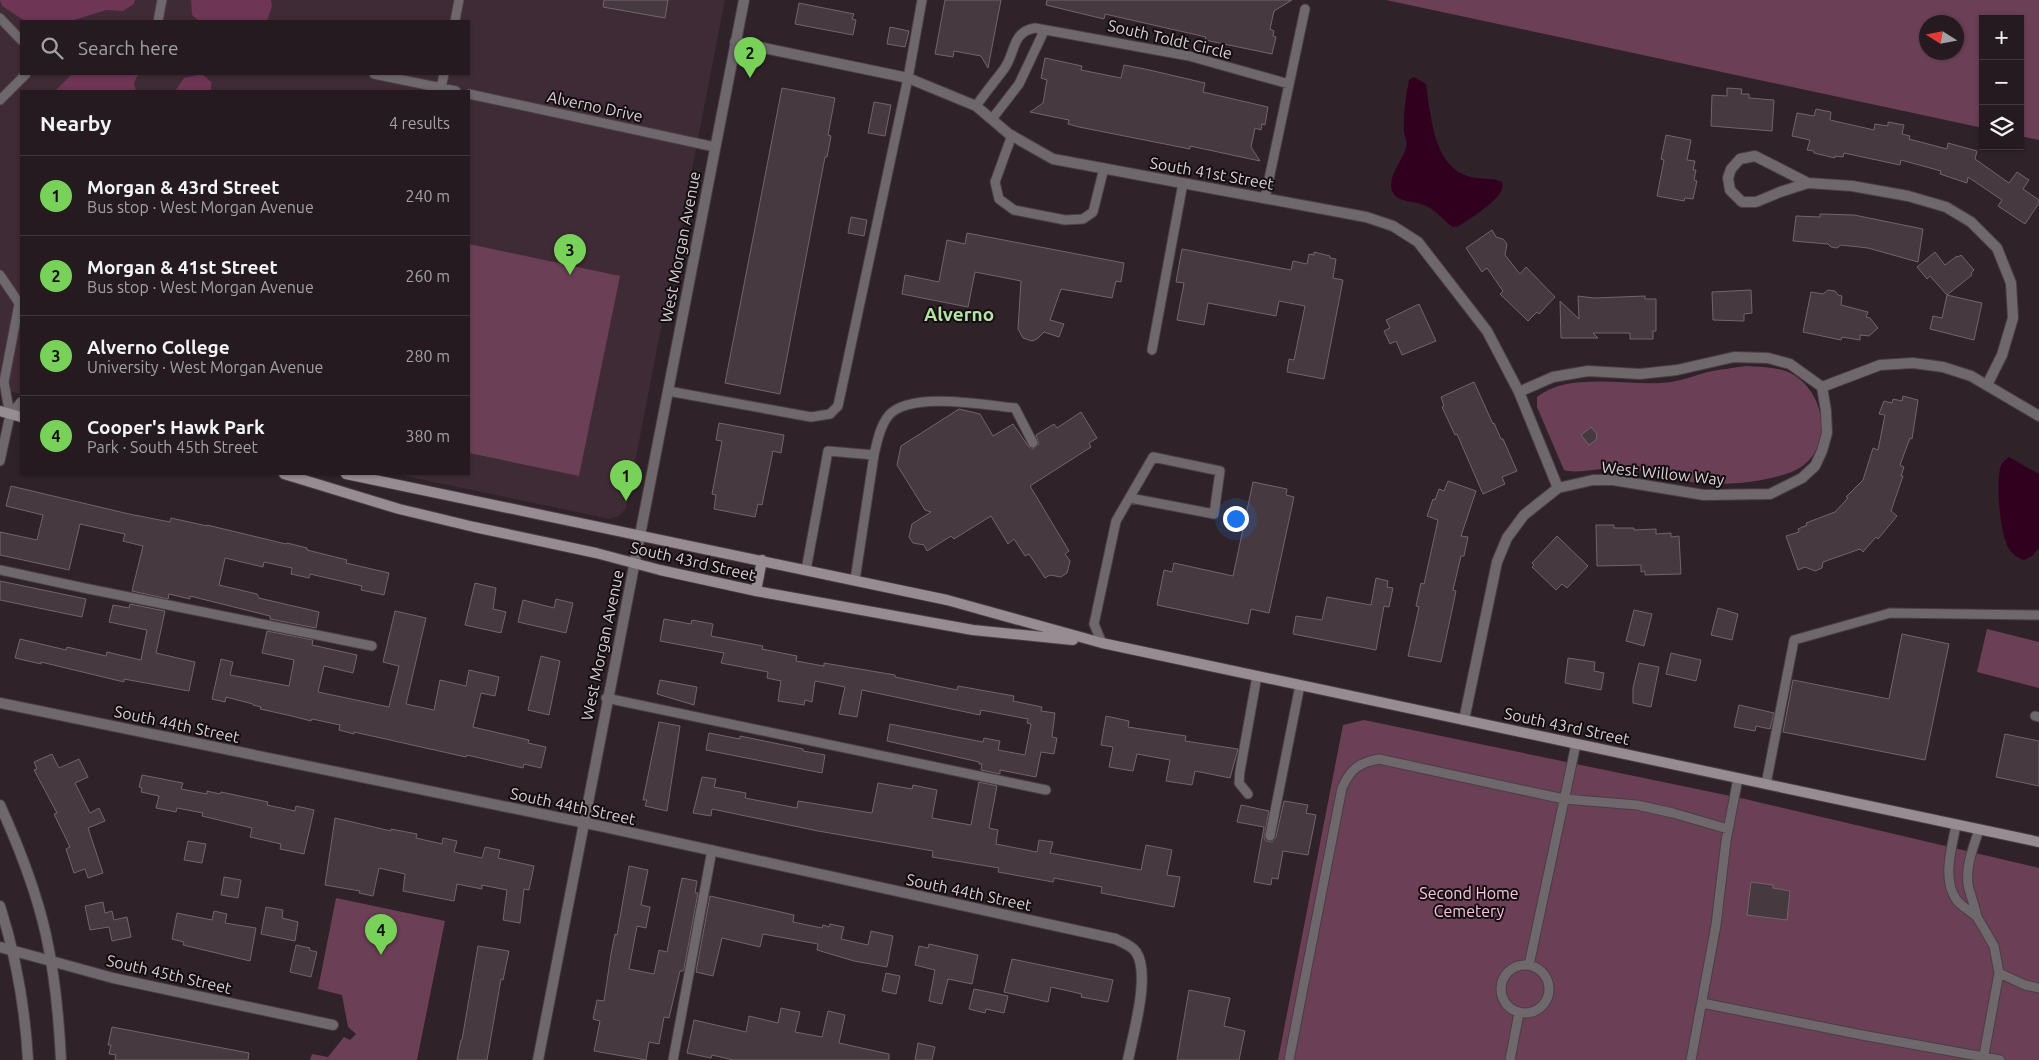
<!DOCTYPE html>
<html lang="en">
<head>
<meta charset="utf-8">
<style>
	:root { --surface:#241a1f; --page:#30272c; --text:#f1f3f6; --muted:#a3a1a4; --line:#41383d; --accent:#78d158 }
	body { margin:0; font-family:Ubuntu,sans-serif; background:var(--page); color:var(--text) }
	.controls { position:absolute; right:15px; top:15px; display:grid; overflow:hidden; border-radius:0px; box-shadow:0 1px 4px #0004 }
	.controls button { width:45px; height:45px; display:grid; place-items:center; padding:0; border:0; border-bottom:1px solid var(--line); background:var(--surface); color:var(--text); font:25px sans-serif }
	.compass { position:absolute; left:1919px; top:15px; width:45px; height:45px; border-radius:50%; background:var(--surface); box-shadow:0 1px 4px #0004; rotate:281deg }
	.you { position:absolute; left:1235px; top:518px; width:18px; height:18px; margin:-12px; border:4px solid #fff; border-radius:50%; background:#1a73e8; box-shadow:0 0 0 8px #1a73e833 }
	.badge { display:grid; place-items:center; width:32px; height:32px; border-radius:50%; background:var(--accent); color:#111; font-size:16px; font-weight:700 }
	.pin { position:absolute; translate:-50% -41px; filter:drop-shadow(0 1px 2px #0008) }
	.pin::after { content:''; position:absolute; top:26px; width:18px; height:15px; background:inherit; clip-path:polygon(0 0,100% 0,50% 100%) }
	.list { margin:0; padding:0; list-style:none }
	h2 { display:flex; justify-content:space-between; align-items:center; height:65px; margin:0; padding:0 20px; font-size:21px }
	h2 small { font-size:16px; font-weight:400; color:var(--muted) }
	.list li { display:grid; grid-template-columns:32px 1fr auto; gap:15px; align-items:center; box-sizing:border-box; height:80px; padding:0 20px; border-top:1px solid var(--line) }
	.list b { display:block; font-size:19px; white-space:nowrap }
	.list p { margin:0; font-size:16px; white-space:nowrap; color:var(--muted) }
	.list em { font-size:16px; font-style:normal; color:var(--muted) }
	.icon { flex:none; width:28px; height:28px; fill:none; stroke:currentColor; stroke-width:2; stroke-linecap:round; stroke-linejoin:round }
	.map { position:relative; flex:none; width:2039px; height:1060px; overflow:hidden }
	.search { position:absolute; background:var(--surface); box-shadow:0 1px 4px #0004; left:20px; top:20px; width:450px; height:55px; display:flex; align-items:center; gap:12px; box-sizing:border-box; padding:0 18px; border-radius:0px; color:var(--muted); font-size:19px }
	.panel { position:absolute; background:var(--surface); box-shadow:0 1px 4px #0004; left:20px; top:90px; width:450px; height:385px; border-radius:0px }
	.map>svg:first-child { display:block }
</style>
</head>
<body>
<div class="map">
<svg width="2039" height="1060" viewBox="0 0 2039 1060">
	<rect width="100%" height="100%" fill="#302229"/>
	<path fill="#3f2b35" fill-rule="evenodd" d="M0 0H725L626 508 619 516 610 519 396 474H469V91H21V394L0 389ZM21 21H469V74H21Z"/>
	<path fill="#6b3f56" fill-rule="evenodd" d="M1386 0H2039V140L2020 136V19H1983V128ZM1956 22V52H1926V22Z
		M469 244 620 276 579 476 469 453Z
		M1746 366C1762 367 1781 367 1794 375 1830 398 1833 458 1789 473 1753 485 1709 487 1672 479 1657 476 1643 471 1628 468 1609 465 1579 475 1564 470L1537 407V397C1571 370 1631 388 1671 382 1684 380 1696 375 1708 372 1721 369 1734 368 1746 366Z
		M1987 629 2039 642V688L1977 672Z
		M1364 720 1745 799 2039 868V1060H1278L1343 725Z
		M336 898 445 921 417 1060H310L312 1054 328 1057 344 1037 350 1040 356 1034 348 1027 342 995 318 989Z"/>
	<path fill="#6e3554" d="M0 0H135L134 4 123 11 106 10 71 21H25L2 6Z
		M191 0H271L272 6 267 21H199L192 15Z
		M72 74H138L134 83 136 91H55Z
		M202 74 211 82V91H175L184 78Z"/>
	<path fill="#32001f" d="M1414 77 1426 84C1431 115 1433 168 1471 177 1481 180 1492 177 1502 182 1508 197 1470 218 1459 226L1453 227C1444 221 1436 210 1426 206 1416 200 1398 204 1392 191 1387 176 1403 160 1406 148 1408 140 1404 137 1404 130 1403 113 1406 96 1409 80Z
		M2009 457 2039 474V548L2032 556 2024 560C2018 558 2013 555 2009 549 2000 534 1996 486 2000 469 2001 463 2005 460 2009 457Z"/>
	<path fill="#473940" stroke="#73646b" d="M604 0H668L665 18 603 7Z
		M945 0H1001L988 68 981 56 954 51 953 57 935 54Z
		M1047 0H1292L1274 11 1270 29 1274 31 1273 36 1276 37 1272 54 1205 40 1206 37 1105 14 1104 19 1046 5Z
		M799 3 854 14 852 19 856 20 853 35 795 24Z
		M890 27 909 31 905 47 887 44Z
		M1045 58 1082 66 1081 70 1121 78 1124 65 1145 69 1205 83 1203 92 1268 107 1265 125 1262 124 1261 130 1255 128 1251 147 1260 161 1190 146V149L1079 127 1068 124 1069 120 1030 112 1043 103 1047 80 1041 78Z
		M782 88 835 98 828 135 831 136 827 157H825L780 394 725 383Z
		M1727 88 1742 89 1741 94H1749V98L1774 100 1772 131 1711 126 1712 95 1727 96Z
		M874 102 891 105 885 136 868 133Z
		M1816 109 1831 112 1830 120 1874 130 1875 124 1888 126V122L1904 125 1902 134 1910 136 1909 139 1947 149 1948 143 1977 151 1975 159 2009 183 2017 172 2029 180 2023 189 2039 200V203L2025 224 1998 206 2002 200 1968 177 1967 183 1940 174 1941 171 1901 160 1900 165 1844 153 1843 157 1835 156V158L1814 153V151L1807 150 1810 140 1792 136 1797 113 1814 116Z
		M1666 135 1691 140 1687 160 1695 161 1693 170H1696L1694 180 1697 181 1693 199 1685 198 1684 201 1657 196 1664 160 1661 159Z
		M1820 214 1854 215 1923 229 1918 262 1868 248 1841 245 1837 248 1831 247 1828 244 1793 241 1796 216 1820 217Z
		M851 217 867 220 864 236 848 233Z
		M1492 230 1496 237 1503 239 1507 244 1505 255 1520 274 1526 267 1555 297 1539 314 1537 312 1528 321 1500 294 1503 291 1487 268 1482 272 1466 248Z
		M967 233 1124 263 1121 282 1116 281 1112 298 1061 289 1050 320 1064 324 1059 337 1044 332 1037 339 1032 341 1023 338 1018 329 1021 281 975 272 968 307 902 294 905 275 939 282 947 240 965 244Z
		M1182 249 1291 270 1293 261 1307 264 1309 254 1314 255V252L1330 256V258L1336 259 1333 278 1343 280 1324 379 1287 372 1289 359 1294 360 1305 306 1279 301 1276 316 1208 303 1204 325 1177 320 1184 283 1176 282Z
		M1935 252 1945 265 1957 256 1958 257 1961 255 1974 270 1971 273 1972 275 1947 295 1982 303 1974 340 1930 329 1933 316 1942 318 1947 295 1930 276 1927 279 1917 267Z
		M1751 290 1752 313 1744 314V321L1713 320 1712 292Z
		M1828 290 1835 291 1838 295 1842 296 1841 305 1868 312 1866 317 1870 318 1878 328 1869 336 1860 335V340L1842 337 1841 340 1803 332 1811 292 1823 294Z
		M1578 296 1594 298 1645 296V299H1656V331H1653V339H1630V333H1593L1598 338H1561L1560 301 1579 319Z
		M1419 304 1436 341 1402 355 1396 341 1390 344 1384 331 1390 328 1386 320Z
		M1474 382 1493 424 1494 423 1501 439H1503L1517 471 1502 477 1505 484 1483 494 1457 434 1455 435 1442 407 1444 406 1441 397Z
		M1903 396 1918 400 1912 439 1910 438 1900 465 1904 467 1901 476H1903L1891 511 1897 516 1878 539 1876 537 1863 552 1860 549 1823 562 1822 568 1815 571 1805 567 1798 570 1786 536 1799 532 1798 529 1807 525 1806 523 1835 512 1848 498 1846 497 1863 480 1873 448 1878 450 1885 415 1879 414 1884 401 1892 403 1893 399 1902 401Z
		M959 409 980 414 993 436 1013 424 1028 446 1033 449 1039 444 1036 435 1054 424 1057 428 1081 412 1097 438 1089 443 1091 447 1030 486 1069 551 1065 554 1070 561 1067 573 1061 577 1050 575 1045 578 1029 554 1025 556 1014 539 1008 544 991 516 954 539 951 536 927 551 924 545 913 543 909 537 912 524 931 512 925 510 897 465 901 446Z
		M719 423 784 435 781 453 773 451 762 505 758 504 755 517 714 509 716 495 712 494 722 441 716 440Z
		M1591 427 1597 434 1596 440 1589 445 1581 435Z
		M1448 481 1476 491 1461 536 1468 537 1464 556H1461L1453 590 1456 591 1455 596 1441 662 1408 656 1419 607 1416 606 1421 583 1424 584 1438 520 1427 516 1433 499 1435 500 1439 489 1444 491Z
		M1253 482 1287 489 1286 495 1294 497 1269 613 1251 609 1248 624 1157 605 1164 570 1172 572 1174 563 1233 576Z
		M11 486 129 514 170 522 171 518 207 526V525L286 544 287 543 307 548V550L347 560 346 563 389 573 384 595 361 590 362 586 310 574 309 578 291 574 292 568 264 562 263 567 225 558 219 585 257 594 259 598 319 612 316 628 270 619V616L190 596V599L169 594 168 599 132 591 143 546 123 541 125 534 80 524 69 570 0 555V532L37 540 43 515 6 506Z
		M1596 525H1614V528H1634V530L1656 529V534L1671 533V537L1679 536 1681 574 1645 575V571L1641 572V565L1597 566Z
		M1557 536 1588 566 1567 588 1562 584 1556 590 1532 567 1534 565 1532 563Z
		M1376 578 1388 581 1387 587 1393 588 1389 607 1384 606 1376 650 1293 634 1296 616 1322 620 1327 597 1371 605Z
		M0 581 86 599 82 617 0 600Z
		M475 583 496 588 493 609 506 612 501 633 465 625Z
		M556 599 573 603 566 633 518 622 523 600 554 608Z
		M130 604 165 611 156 653 195 662 189 691 124 679V682L41 662V664L15 658 20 639 66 650 67 647 106 656 107 652 141 660 147 630 109 622 113 605 129 608Z
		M1718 608 1738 614 1732 640 1711 635Z
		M1634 610 1652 614 1644 646 1626 641Z
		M395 611 426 618 406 704 434 710 440 680 466 686 469 670 499 677 495 696 481 693 473 727 529 740 528 743 546 747 541 768 524 764 523 768 467 755 466 757 354 732V734L339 730 340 725 312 719 311 721 292 716 260 709 261 707 253 705V704L226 697 225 702 212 699 221 659 233 662 230 675 289 686 294 660 262 653 267 631 313 640 312 645 357 655 353 673 324 666 318 692 389 707 399 666 383 662Z
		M664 619 691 624 692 620 713 624 711 636 763 646 762 649 797 656 796 661 824 666V663L895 675V677L957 690 958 686 1014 696 1013 701 1042 707 1041 711 1055 713 1052 737 1057 738 1054 754 1041 752 1036 777 1000 770V774L981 770 982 764H979V762L887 741 890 724 983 742 984 738 1000 741 998 750 1025 755 1031 724 1027 723 1028 719 981 710 980 715 862 690 857 717 839 714 845 687 815 681 812 702 805 700 804 705 778 701 781 681 767 678 768 672 721 663 724 653 660 641Z
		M1902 634 1949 644 1925 760 1783 732 1793 680 1889 699Z
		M1671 653 1701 660 1696 681 1666 674Z
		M541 656 560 661 549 715 528 710Z
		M1568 658 1595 662 1594 671 1604 673 1601 690 1565 683Z
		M1639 663 1659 667 1651 707 1633 703V688Z
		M660 680 697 687 694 705 657 694Z
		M1739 705 1774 713 1770 729 1756 726 1755 731 1734 727Z
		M1106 716 1129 721 1128 727 1186 736 1185 741 1238 749 1230 778 1195 771 1192 785 1166 781 1170 760 1137 754 1133 771 1109 767 1113 747 1101 745Z
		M659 722 680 726 667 811 645 806 647 800H643Z
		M709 733 740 739V736L803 749V751L825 755 822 773 706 750Z
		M2005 734 2039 741V786L1996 777Z
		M52 754 59 768 79 759 88 777 75 783 90 813 99 808 105 821 88 828 103 873 88 878 85 869 74 873 66 849 70 847 54 814 57 813 34 770 37 769 34 762Z
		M142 775 183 783 181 789 207 794V791L220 794 221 792 268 802 267 805 295 811 296 806 314 810 304 854 280 849 281 844 250 837 252 828 202 816 203 813 177 808 176 812 156 808 159 796 141 792 142 788 139 787Z
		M702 777 716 779 714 787 746 793 745 798 797 808 798 801 872 813 878 783 912 789 913 785 937 790 932 818 971 825 979 782 997 786 989 828 998 830 996 844 1037 852 1039 840 1053 842 1050 853 1141 870 1146 845 1172 850 1167 875 1180 877 1174 907 1101 893 1102 887 1054 878 1053 882 998 872 999 868 932 857 933 851 818 831 712 809 711 816 693 813Z
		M1284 801 1308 805 1306 813 1316 815 1308 855 1283 851 1278 879 1272 878 1271 885 1254 882 1264 827 1237 822 1241 805 1269 811 1264 838 1266 841 1272 842 1276 837Z
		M335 818 391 831V829L417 834 416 838 442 844 443 838 457 841 454 852 482 858 485 847 500 850 498 858 534 866 529 890 524 889 520 923 503 920 507 890 482 885V889L457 884 454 901 403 891 405 874 379 868 373 896 359 893 360 891 325 885Z
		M188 841 206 844 202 863 184 860Z
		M629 866 648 870 641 905 650 907 646 928 637 926 629 969 654 974 659 950 667 952 682 878 697 881 695 893H698L684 969 683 971H680L669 1018 664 1017 659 1044 649 1042 646 1060 594 1051 600 1021 593 1019 597 1000 604 1001 611 954 615 934 617 935Z
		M224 877 241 880 238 898 221 895Z
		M1751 882 1773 885V888L1790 891 1787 920 1747 915Z
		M710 896 794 915 793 922 822 928 823 925 829 927 830 924 844 927 841 939 868 945 871 931 893 936 887 967 854 961 817 950 818 944 763 934 760 947 722 938 713 976 696 972Z
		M103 902 105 913 112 911 114 920 127 917 131 937 112 941 109 927 90 930 85 906Z
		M266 907 283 910 282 918 298 922 295 941 261 934Z
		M214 911 227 914 225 923 256 928 250 961 183 945 184 942 172 939 177 913 212 920Z
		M929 944 978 955 972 984 948 979 942 1004 929 1001 935 970 915 965 919 946 928 948Z
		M296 945 310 948 309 950 317 952 311 977 290 972Z
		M478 946 509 951 503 980 501 979 487 1060H457L461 1040H462Z
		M1012 959 1113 980 1108 1002 1081 997 1082 994 1051 987 1048 1002 1004 992Z
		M886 973 900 976 896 994 882 991Z
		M974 989 1008 996 1004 1013 986 1009 985 1013 969 1009Z
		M1189 990 1230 998 1224 1026 1245 1031 1239 1060H1177Z
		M781 1008 800 1012 795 1032 822 1037 828 1011 845 1015 839 1043 889 1054V1060H733L712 1055 711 1058 687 1053 694 1020 746 1032 749 1016 778 1023Z
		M112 1027 249 1053 248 1060H115L116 1055 109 1054 111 1045H108Z
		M918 1043 935 1047 932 1060H915Z"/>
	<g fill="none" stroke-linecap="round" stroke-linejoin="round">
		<defs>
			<path id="service" d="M0 18 21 40
				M158 21 162 0
				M455 21 459 0
				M374 74 456 91
				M441 88 444 74
				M469 94 715 147
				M0 100 26 74
				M976 106C985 93 995 81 1004 69 1016 53 1011 32 1035 28L1189 56 1289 84
				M992 119 1019 84 1044 31
				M1012 135 995 182 999 199 1014 210 1065 220 1083 219 1093 212 1104 168
				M1265 198 1305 9
				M0 275 21 306
				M1152 350 1183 183
				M668 391 811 417 830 414 838 406 908 78 922 0
				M10 415 21 402
				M874 455C877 442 880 426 889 415 911 391 985 405 1015 408L1033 443
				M0 461 10 415 4 382 19 304
				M0 570 84 588 372 646
				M806 570 828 451 874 455 855 580
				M1102 643 1094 624 1116 521 1153 457 1220 471 1214 514 1130 498
				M606 698 1046 790
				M2035 716 2039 717
				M1766 784 1794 640 1890 613 2039 615
				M1248 794 1239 783 1240 771 1257 676
				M1956 825C1952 847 1942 878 1956 899 1960 906 1971 911 1977 917 1975 907 1972 899 1969 889 1964 870 1973 848 1979 830
				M1270 836 1300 685
				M1977 917 1994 946 1999 973 1983 1060
				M1501 989a24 24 0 1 1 48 0a24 24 0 1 1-48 0Z
				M1529 965 1576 744
				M1999 973 2025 985 2039 988
				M1702 1003 1862 1035 2000 1060
				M673 1060 712 850
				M1289 1060 1342 788C1351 768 1359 763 1379 759L1564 799 1637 805 1673 813 1728 829
				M1510 1060 1519 1013
				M1691 1060 1716 925 1726 841 1738 778"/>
			<path id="minor" d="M735 42 908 78 976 106 1009 134 1053 159 1366 217 1393 226 1418 242 1487 331 1519 392 1558 488
				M1808 183 1755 156 1740 159 1731 169 1728 178 1730 190 1742 202H1756L1780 192 1808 183 1852 186 1908 196 1946 207 1971 222 1997 248 2011 283 2013 318 2002 355 1987 385
				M1822 387 1880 365 1913 363 1943 367 1971 376 2039 416
				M1519 392 1553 377 1588 371 1640 374 1677 370 1734 357 1768 358 1790 364 1822 387
				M0 703 605 827 1116 939C1123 943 1131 945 1136 952 1151 974 1133 1034 1128 1060
				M1464 720 1497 562 1507 538 1524 515 1558 488 1593 480H1613L1704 495 1770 494 1802 478 1815 466 1822 451 1827 433 1826 411 1822 387
				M0 805C19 847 36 890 46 935 55 976 59 1018 61 1060
				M0 906C16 956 25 1008 28 1060
				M0 947 113 978 333 1025"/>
			<path id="tertiary" d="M538 1060C605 706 675 353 744 0"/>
			<path id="secondary" d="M0 411 21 417
				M284 474 399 509 474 527 596 553 660 570 756 591 973 630 1073 640
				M346 474 947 600 1102 643 2039 842
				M756 591 762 560"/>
		</defs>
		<use href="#service" stroke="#4b3e45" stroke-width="11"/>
		<use href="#minor" stroke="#4b3e45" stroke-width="12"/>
		<use href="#tertiary" stroke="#4b3e45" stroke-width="12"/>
		<use href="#secondary" stroke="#4b3e45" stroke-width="12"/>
		<use href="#service" stroke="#6e676b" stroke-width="9"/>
		<use href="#minor" stroke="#6e676b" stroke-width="10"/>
		<use href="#tertiary" stroke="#6e676b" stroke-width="10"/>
		<use href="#secondary" stroke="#978c91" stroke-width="10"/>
	</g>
	<g text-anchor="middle" stroke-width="4" stroke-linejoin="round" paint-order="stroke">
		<g font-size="16" fill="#dad1d5" stroke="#140e11">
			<text transform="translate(1170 39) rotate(13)" y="6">South Toldt Circle</text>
			<text transform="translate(595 106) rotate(12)" y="6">Alverno Drive</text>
			<text transform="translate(1212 173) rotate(10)" y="6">South 41st Street</text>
			<text transform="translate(680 247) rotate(-79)" y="6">West Morgan Avenue</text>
			<text transform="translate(1663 473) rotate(6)" y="6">West Willow Way</text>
			<text transform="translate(693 561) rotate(13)" y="6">South 43rd Street</text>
			<text transform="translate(602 645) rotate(-78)" y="6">West Morgan Avenue</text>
			<text transform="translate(177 724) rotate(12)" y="6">South 44th Street</text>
			<text transform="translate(1567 726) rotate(12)" y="6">South 43rd Street</text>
			<text transform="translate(573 806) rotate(12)" y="6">South 44th Street</text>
			<text transform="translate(969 892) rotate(12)" y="6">South 44th Street</text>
			<text transform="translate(169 974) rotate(13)" y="6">South 45th Street</text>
		</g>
		<g font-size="16" fill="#fdc5e0" stroke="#140e11">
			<text x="1469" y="899">Second Home<tspan x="1469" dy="18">Cemetery</tspan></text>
		</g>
		<g font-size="19" font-weight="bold" fill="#b3e4a4" stroke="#140e11">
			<text x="959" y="321">Alverno</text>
		</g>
	</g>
</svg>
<div class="controls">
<button>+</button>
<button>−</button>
<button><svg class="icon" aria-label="layers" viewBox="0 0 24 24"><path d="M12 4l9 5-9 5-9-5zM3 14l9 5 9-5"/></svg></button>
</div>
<svg class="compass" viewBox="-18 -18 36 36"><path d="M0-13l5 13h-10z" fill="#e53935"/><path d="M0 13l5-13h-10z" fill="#a3a1a4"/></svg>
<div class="you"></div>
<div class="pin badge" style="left:626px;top:501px">1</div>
<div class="pin badge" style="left:750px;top:78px">2</div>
<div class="pin badge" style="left:570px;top:275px">3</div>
<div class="pin badge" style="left:381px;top:955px">4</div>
<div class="search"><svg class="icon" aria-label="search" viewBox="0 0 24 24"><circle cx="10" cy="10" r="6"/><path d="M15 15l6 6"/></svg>Search here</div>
<section class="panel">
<h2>Nearby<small>4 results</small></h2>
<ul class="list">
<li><span class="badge">1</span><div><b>Morgan &amp; 43rd Street</b><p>Bus stop · West Morgan Avenue</p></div><em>240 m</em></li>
<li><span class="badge">2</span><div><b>Morgan &amp; 41st Street</b><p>Bus stop · West Morgan Avenue</p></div><em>260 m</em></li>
<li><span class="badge">3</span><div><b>Alverno College</b><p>University · West Morgan Avenue</p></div><em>280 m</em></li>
<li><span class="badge">4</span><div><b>Cooper's Hawk Park</b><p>Park · South 45th Street</p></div><em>380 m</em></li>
</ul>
</section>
</div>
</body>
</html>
